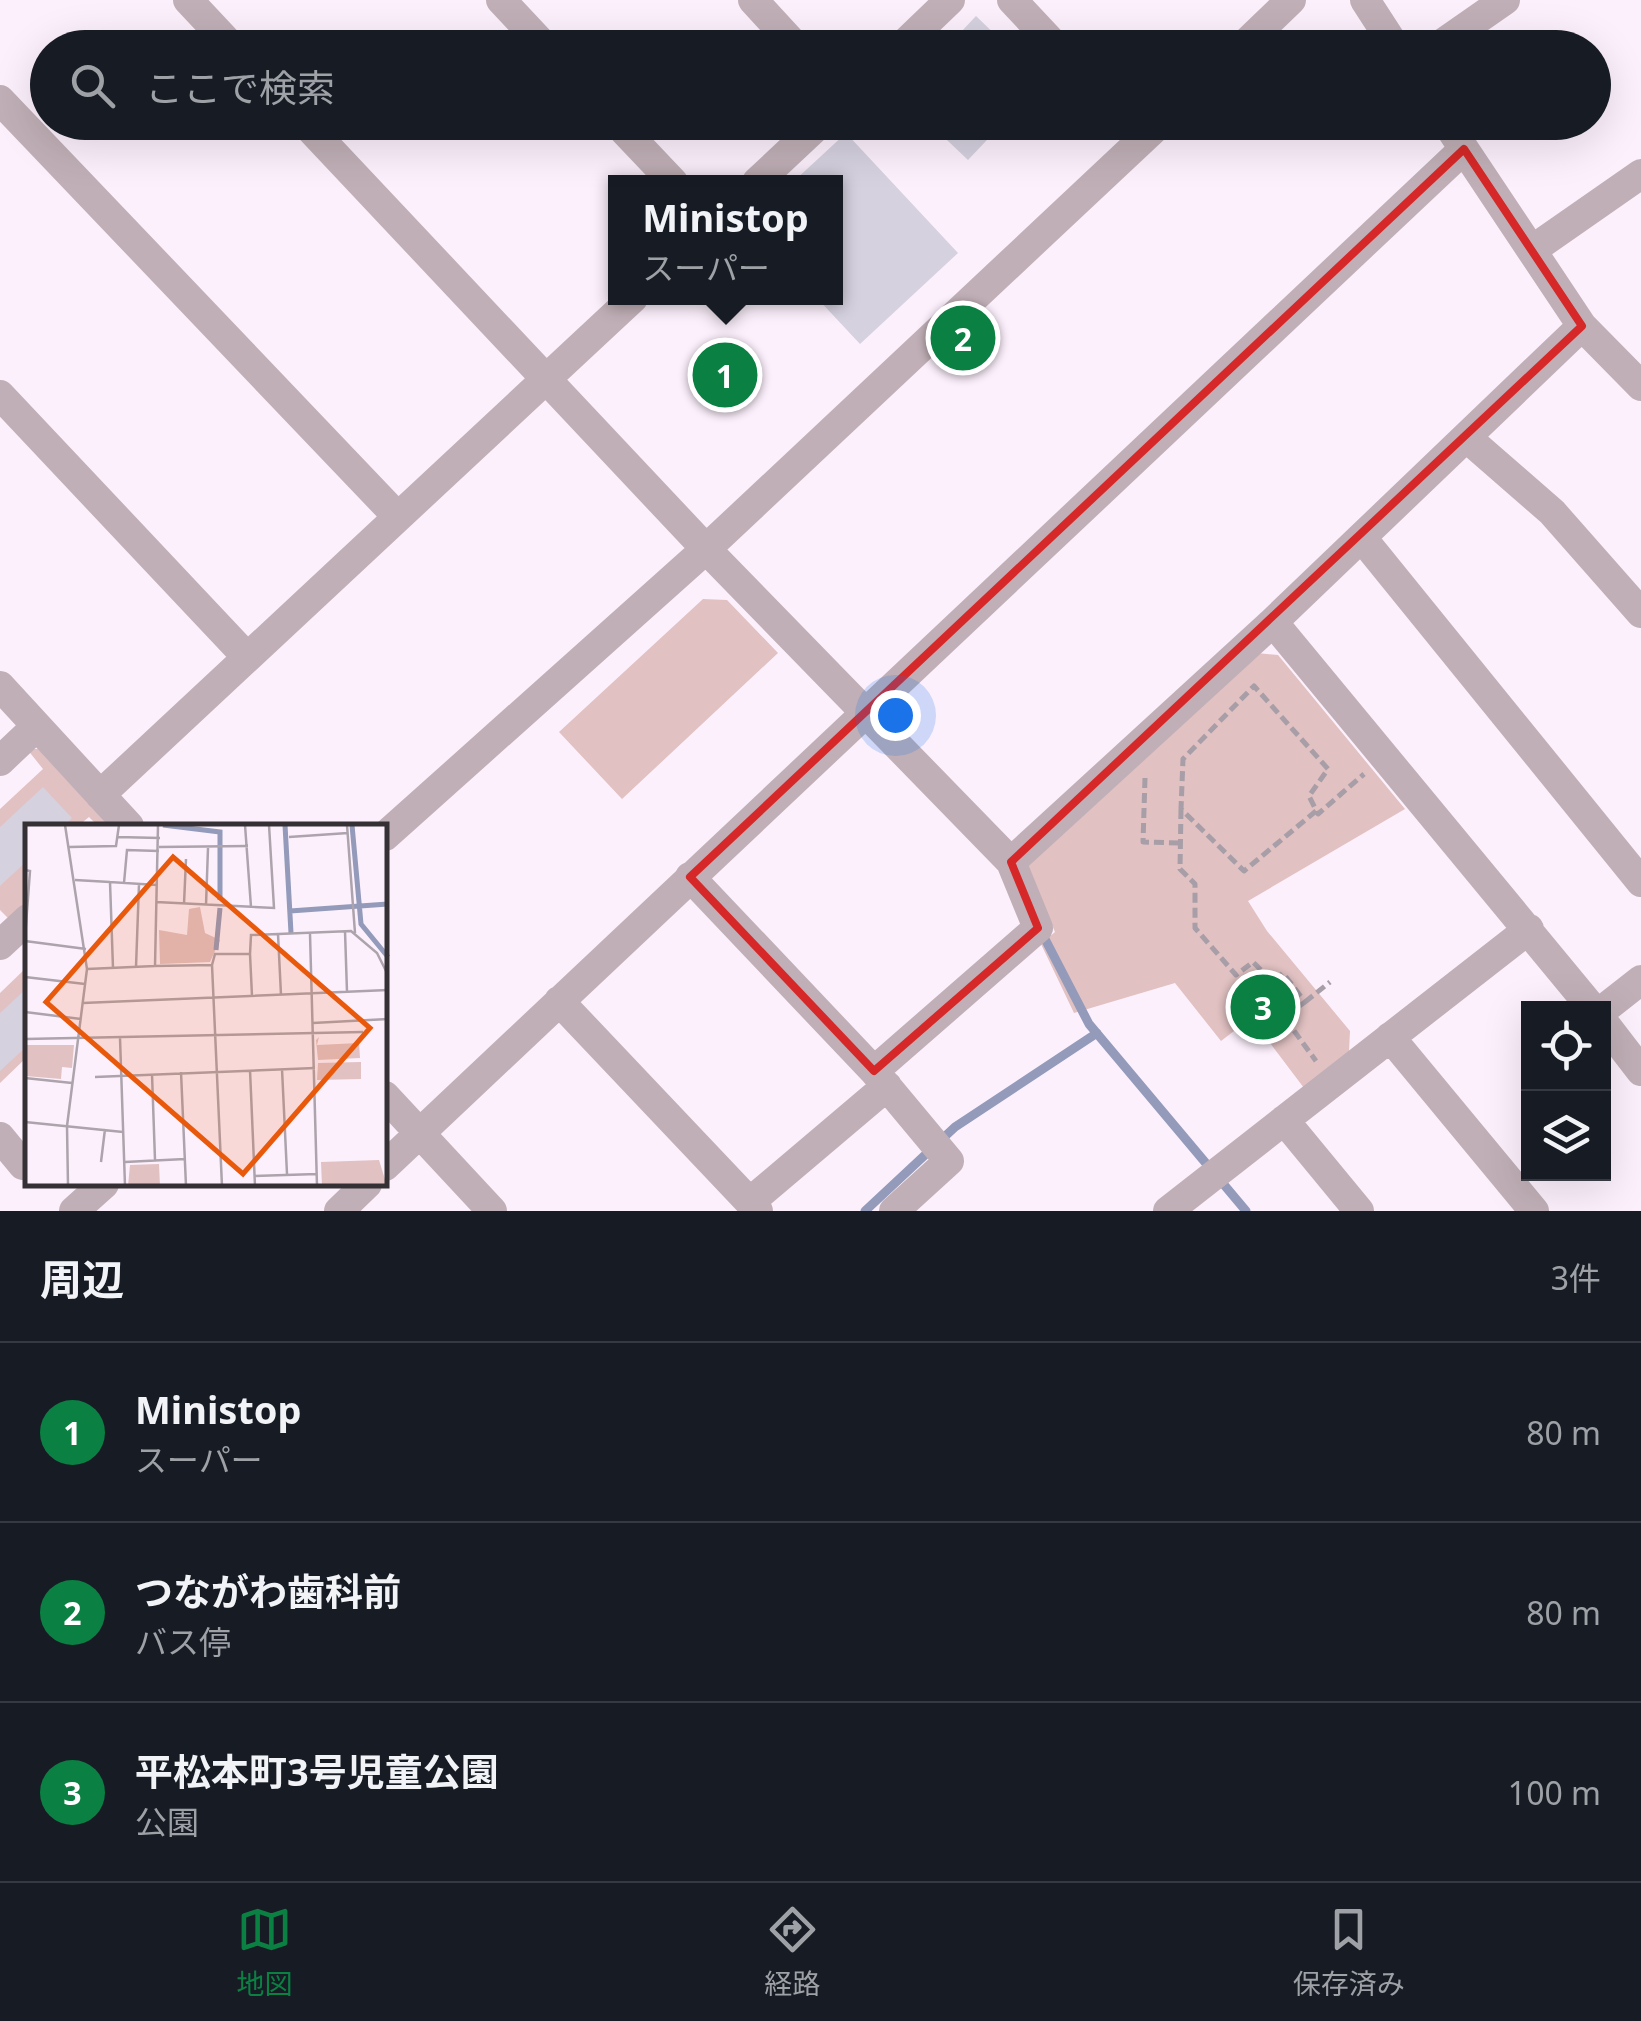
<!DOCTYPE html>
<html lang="ja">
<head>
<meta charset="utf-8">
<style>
	:root { --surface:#171b24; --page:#242831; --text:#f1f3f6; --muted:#9ea1a6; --line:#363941; --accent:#0b8043 }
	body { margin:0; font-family:"Noto Sans","Noto Sans JP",sans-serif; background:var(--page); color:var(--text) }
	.controls { position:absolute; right:30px; bottom:30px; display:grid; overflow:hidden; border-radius:0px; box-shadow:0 10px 40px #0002 }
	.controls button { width:90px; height:90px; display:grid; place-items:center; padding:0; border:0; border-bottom:2px solid var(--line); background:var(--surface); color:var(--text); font:50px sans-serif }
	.you { position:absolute; left:895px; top:715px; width:35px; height:35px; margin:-25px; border:8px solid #fff; border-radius:50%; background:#1a73e8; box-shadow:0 0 0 15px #1a73e833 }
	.badge { display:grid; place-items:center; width:65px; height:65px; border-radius:50%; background:var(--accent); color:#fff; font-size:32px; font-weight:700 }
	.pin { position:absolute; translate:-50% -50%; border:5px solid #fff; box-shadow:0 2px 10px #0006 }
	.popup { position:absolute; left:608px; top:175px; width:235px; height:130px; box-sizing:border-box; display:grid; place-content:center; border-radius:0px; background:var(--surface); filter:drop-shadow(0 2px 8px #0005); font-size:32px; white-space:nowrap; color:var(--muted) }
	.popup b { font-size:38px; color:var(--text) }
	.popup::after { content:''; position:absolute; left:50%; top:100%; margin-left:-20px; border:20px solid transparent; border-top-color:var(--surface) }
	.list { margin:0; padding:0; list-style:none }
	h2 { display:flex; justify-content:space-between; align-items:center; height:130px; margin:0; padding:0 40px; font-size:42px }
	h2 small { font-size:32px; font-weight:400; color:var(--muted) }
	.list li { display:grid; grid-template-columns:65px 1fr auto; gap:30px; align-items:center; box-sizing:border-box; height:180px; padding:0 40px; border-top:2px solid var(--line) }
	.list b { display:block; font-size:38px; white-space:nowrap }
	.list p { margin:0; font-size:32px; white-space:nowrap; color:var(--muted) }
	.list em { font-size:32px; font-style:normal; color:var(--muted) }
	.icon { flex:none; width:55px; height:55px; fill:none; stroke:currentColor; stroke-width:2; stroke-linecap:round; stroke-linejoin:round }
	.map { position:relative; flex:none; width:1641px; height:1211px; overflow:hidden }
	.search { position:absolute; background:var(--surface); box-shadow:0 10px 40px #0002; left:30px; right:30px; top:30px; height:110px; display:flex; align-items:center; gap:25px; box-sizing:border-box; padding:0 35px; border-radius:55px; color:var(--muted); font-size:38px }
	.sheet { height:670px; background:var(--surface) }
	nav { display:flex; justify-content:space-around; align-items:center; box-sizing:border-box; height:140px; border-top:2px solid var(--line); background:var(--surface); font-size:28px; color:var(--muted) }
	nav a { display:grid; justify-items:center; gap:5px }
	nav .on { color:var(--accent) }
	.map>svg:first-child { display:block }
</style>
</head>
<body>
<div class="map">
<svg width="1641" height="1211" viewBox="0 0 1641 1211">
	<rect width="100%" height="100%" fill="#fcf0fc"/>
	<path fill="#e1c1c2" d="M703 599 727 600 778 653 622 799 559 732Z
		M1256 653 1278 655 1405 809 1248 901 1267 931 1350 1031 1349 1052 1304 1088 1251 1018 1221 1041 1175 983 1074 1013 1041 944 1055 932 1027 866Z
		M27 749H38L105 821V826H98L89 817 78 826H28L27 904 10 920 0 910V809L43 769Z
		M27 967V1057L0 1083V993Z"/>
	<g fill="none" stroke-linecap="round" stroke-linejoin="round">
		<path stroke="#939aba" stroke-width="9" d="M1045 939 1089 1024 1246 1211
			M865 1211 955 1127 1097 1033"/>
	</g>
	<path fill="#d5d1df" d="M976 16 1009 48H946Z
		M928 122H1004L968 160Z
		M846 133 958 253 860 344 817 298H835V182H793Z
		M43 787 72 818 64 826H28V860L0 886V827Z
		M28 987V1045L0 1071V1013Z"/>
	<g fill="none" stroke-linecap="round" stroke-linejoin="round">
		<path stroke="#a79ea7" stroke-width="5" stroke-dasharray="10 5" stroke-linecap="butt" d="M1145 778 1143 842 1181 843
			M1181 809 1180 869 1195 884V928L1236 975 1253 962 1273 982 1283 973 1305 1002 1284 1017 1316 1061
			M1316 811 1244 871 1181 809 1183 759 1254 686 1328 769 1309 796 1318 814 1364 774
			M1305 1002 1330 982"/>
		<path stroke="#c0afb6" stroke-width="30" d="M188 0 233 48
			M501 0 546 48
			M753 0 797 48
			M1012 0 1057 48
			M1365 0 1396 48
			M900 48 950 0
			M1241 48 1291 0
			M1436 48 1505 0
			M0 100 397 516
			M304 122 706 549 1011 862 1273 622 1592 1008
			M616 122 673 182
			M1446 122 1582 326 1641 386
			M757 182 821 122
			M1532 250 1641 174
			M0 395 247 657
			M1467 438 1552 512 1641 613
			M1362 538 1641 882
			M1273 622 1582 326
			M0 686 129 826
			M0 761 37 726
			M100 795 633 298
			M385 836 706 549 1161 122
			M690 877 874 1071
			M0 945 28 919
			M559 1001 758 1211
			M1604 1009 1641 980
			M1604 1023 1641 1071
			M1390 1037 1534 1211
			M385 1096 492 1211
			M1284 1120 1359 1211
			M0 1137 23 1165 28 1161
			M385 1166 1464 149
			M750 1202 887 1086
			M74 1211 104 1184
			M339 1211 367 1184
			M894 1211 949 1161 874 1071 1038 928 1011 862
			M1168 1211 1529 929"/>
	</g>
	<path fill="none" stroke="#d62828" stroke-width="8" stroke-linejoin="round" d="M1464 149 1582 326 1011 862 1038 928 874 1071 690 877Z"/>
	<g transform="translate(25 824)">
		<rect width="362" height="362" fill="#fcf0fc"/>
		<path d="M175 83 180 109 195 116 185 138 135 140 134 106 162 111 164 85ZM294 213 292 221 334 219 335 234 293 236 291 216ZM0 221H49L47 244 37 243 36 255 0 252ZM336 238V255L292 256 293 239ZM354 336 362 362H297L296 338ZM134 340 135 362H103L105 341Z" fill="#e1c1c2"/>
		<path fill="none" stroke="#939aba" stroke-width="5" d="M138 1 195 8V76M260 1 266 109M327 1 336 100 363 133M265 87 363 80M191 126 195 84"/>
		<path fill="none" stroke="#aca3ac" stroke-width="2.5" d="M40 1 62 145 42 302 43 362M133 1 130 142 187 141 197 362M220 1 226 83M322 1 330 109M92 13 135 14M264 13 323 9M44 23 91 22 94 1M134 23 223 22M0 46 5 47 0 114M50 56 85 58M99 59 102 26 134 27M131 78 249 84 244 1M159 80 161 35M181 81 183 24M320 107 322 168M253 110 256 171M285 110 292 362M0 117 61 125M225 130 227 172M187 141 190 130H225L226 111 326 107 352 129 363 151M111 143 114 60M88 144 85 58 132 61M62 145 130 142M0 153 60 160M58 179 363 166M0 188 56 195M288 199 363 195M95 214 100 362M0 215 338 208M257 245 262 350M225 246 230 362M156 248 161 362M127 250 130 336M70 253 290 244M0 254 47 259M0 298 98 308M76 338 80 305M100 338 160 335M229 352 292 350"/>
		<path fill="#e8590c" fill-opacity="0.15" stroke="#e8590c" stroke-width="5" d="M148 33 345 204 218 350 21 178Z"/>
		<rect width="362" height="362" fill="none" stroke="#343034" stroke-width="5"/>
	</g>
</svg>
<div class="controls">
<button><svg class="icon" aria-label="locate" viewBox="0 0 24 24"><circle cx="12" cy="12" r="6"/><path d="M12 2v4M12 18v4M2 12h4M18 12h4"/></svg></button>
<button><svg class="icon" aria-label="layers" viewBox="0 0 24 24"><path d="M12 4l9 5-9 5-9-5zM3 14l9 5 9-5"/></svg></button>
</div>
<div class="you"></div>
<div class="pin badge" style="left:725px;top:375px">1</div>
<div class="popup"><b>Ministop</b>スーパー</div>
<div class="pin badge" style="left:963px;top:338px">2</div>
<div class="pin badge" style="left:1263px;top:1007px">3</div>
<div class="search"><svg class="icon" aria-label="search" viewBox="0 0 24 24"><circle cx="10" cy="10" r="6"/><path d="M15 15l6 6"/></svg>ここで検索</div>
</div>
<section class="sheet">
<h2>周辺<small>3件</small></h2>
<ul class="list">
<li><span class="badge">1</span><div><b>Ministop</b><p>スーパー</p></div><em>80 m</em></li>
<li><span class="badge">2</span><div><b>つながわ歯科前</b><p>バス停</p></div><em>80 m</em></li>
<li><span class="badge">3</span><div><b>平松本町3号児童公園</b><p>公園</p></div><em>100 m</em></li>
</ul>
</section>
<nav>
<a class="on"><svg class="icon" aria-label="map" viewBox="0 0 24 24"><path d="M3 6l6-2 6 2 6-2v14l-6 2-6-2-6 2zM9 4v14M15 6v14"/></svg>地図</a>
<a><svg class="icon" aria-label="directions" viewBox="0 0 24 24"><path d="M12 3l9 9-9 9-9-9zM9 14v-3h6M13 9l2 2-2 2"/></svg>経路</a>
<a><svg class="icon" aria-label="saved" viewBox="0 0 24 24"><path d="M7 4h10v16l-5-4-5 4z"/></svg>保存済み</a>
</nav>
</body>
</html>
